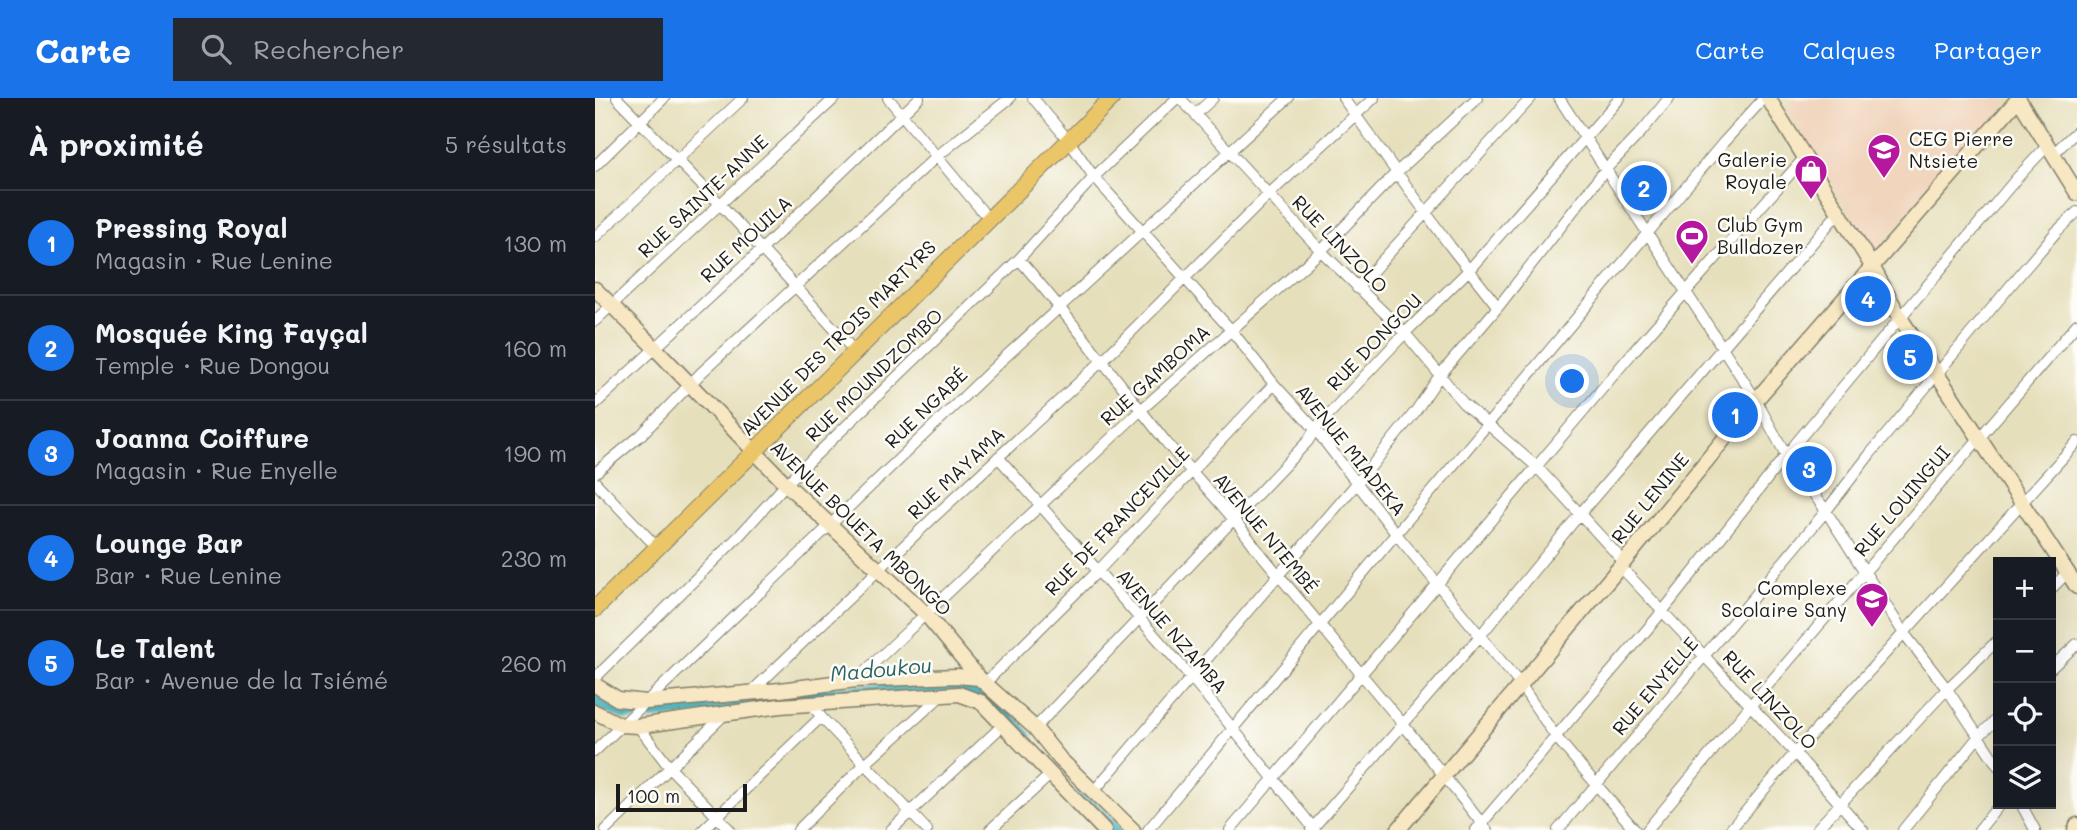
<!DOCTYPE html>
<html lang="fr">
<head>
<meta charset="utf-8">
<style>
	:root { --surface:#171b24; --page:#242831; --text:#f1f3f6; --muted:#9ea1a6; --line:#363941; --accent:#1a73e8 }
	body { margin:0; font-family:Mali,sans-serif; background:var(--page); color:var(--text) }
	.controls { position:absolute; right:21px; bottom:21px; display:grid; overflow:hidden; border-radius:0px; box-shadow:0 7px 28px #0002 }
	.controls button { width:63px; height:63px; display:grid; place-items:center; padding:0; border:0; border-bottom:2px solid var(--line); background:var(--surface); color:var(--text); font:35px sans-serif }
	.scale { position:absolute; left:21px; bottom:18px; width:131px; box-sizing:border-box; padding-left:7px; border:4px solid #1c1c1c; border-top:0; font-size:19px; line-height:24px; white-space:nowrap; color:#1c1c1c; -webkit-text-stroke:5px #fdfcf7; paint-order:stroke }
	.you { position:absolute; left:978px; top:284px; width:24px; height:24px; margin:-18px; border:5px solid #fff; border-radius:50%; background:#1a73e8; box-shadow:0 0 0 10px #1a73e833 }
	.badge { display:grid; place-items:center; width:46px; height:46px; border-radius:50%; background:var(--accent); color:#fff; font-size:23px; font-weight:700 }
	.pin { position:absolute; translate:-50% -50%; border:4px solid #fff; box-shadow:0 2px 7px #0006 }
	.list { margin:0; padding:0; list-style:none }
	h2 { display:flex; justify-content:space-between; align-items:center; height:91px; margin:0; padding:0 28px; font-size:30px }
	h2 small { font-size:23px; font-weight:400; color:var(--muted) }
	.list li { display:grid; grid-template-columns:46px 1fr auto; gap:21px; align-items:center; box-sizing:border-box; height:105px; padding:0 28px; border-top:2px solid var(--line) }
	.list b { display:block; font-size:26px; white-space:nowrap }
	.list p { margin:0; font-size:23px; white-space:nowrap; color:var(--muted) }
	.list em { font-size:23px; font-style:normal; color:var(--muted) }
	.icon { flex:none; width:38px; height:38px; fill:none; stroke:currentColor; stroke-width:2; stroke-linecap:round; stroke-linejoin:round }
	.map { position:relative; flex:none; width:1482px; height:732px; overflow:hidden }
	header { display:flex; align-items:center; gap:42px; box-sizing:border-box; height:98px; padding:0 35px; background:var(--accent); color:#fff }
	header strong { font-size:33px }
	nav { display:flex; gap:38px; margin-inline-start:auto; font-size:24px }
	.search { width:490px; height:63px; background:var(--page); display:flex; align-items:center; gap:18px; box-sizing:border-box; padding:0 24px; border-radius:0px; color:var(--muted); font-size:26px }
	main { display:flex }
	aside { flex:1; background:var(--surface) }
	.map>svg:first-child { display:block }
</style>
</head>
<body>
<header>
<strong>Carte</strong>
<div class="search"><svg class="icon" aria-label="search" viewBox="0 0 24 24"><circle cx="10" cy="10" r="6"/><path d="M15 15l6 6"/></svg>Rechercher</div>
<nav><a>Carte</a><a>Calques</a><a>Partager</a></nav>
</header>
<main>
<aside>
<h2>À proximité<small>5 résultats</small></h2>
<ul class="list">
<li><span class="badge">1</span><div><b>Pressing Royal</b><p>Magasin · Rue Lenine</p></div><em>130 m</em></li>
<li><span class="badge">2</span><div><b>Mosquée King Fayçal</b><p>Temple · Rue Dongou</p></div><em>160 m</em></li>
<li><span class="badge">3</span><div><b>Joanna Coiffure</b><p>Magasin · Rue Enyelle</p></div><em>190 m</em></li>
<li><span class="badge">4</span><div><b>Lounge Bar</b><p>Bar · Rue Lenine</p></div><em>230 m</em></li>
<li><span class="badge">5</span><div><b>Le Talent</b><p>Bar · Avenue de la Tsiémé</p></div><em>260 m</em></li>
</ul>
</aside>
<div class="map">
<svg width="1482" height="732" viewBox="0 0 1482 732">
	<rect width="100%" height="100%" fill="#fdfcf7"/>
	<filter id="ink" filterUnits="userSpaceOnUse"><feTurbulence type="fractalNoise" baseFrequency=".0143" numOctaves="2"/><feDisplacementMap in="SourceGraphic" scale="14" xChannelSelector="R" yChannelSelector="G"/><feConvolveMatrix kernelMatrix="1 2 1 2 8 2 1 2 1" color-interpolation-filters="sRGB"/></filter>
	<filter id="wash" filterUnits="userSpaceOnUse"><feTurbulence type="fractalNoise" baseFrequency=".00686" numOctaves="4" result="noise"/><feDisplacementMap in="SourceGraphic" scale="28" xChannelSelector="R" yChannelSelector="G"/><feGaussianBlur stdDeviation="1.57" result="paint"/><feColorMatrix in="noise" values="0 0 0 0 0 0 0 0 0 0 0 0 0 0 0 0 0 1.4 0 .05"/><feComposite in="paint" operator="in"/></filter>
	<g filter="url(#wash)">
		<rect width="100%" height="100%" fill="#e6dfbb"/>
		<path fill="#f1d5bd" d="M1200 0H1408L1412 6 1278 155 1192 10Z"/>
		<g fill="none" stroke-linecap="round" stroke-linejoin="round">
			<path stroke="#3aabb5" stroke-width="16" d="M0 604 30 614H57L183 601 356 587C394 596 404 612 430 640
				M486 699 519 732"/>
		</g>
	</g>
	<g filter="url(#ink)">
		<g fill="none" stroke-linecap="round" stroke-linejoin="round">
			<defs>
				<path id="street" d="M22 0 126 107 253 246
					M293 0 387 113
					M438 0 474 43 499 79 636 232 679 286 720 331 802 437 925 586 961 639 1040 732
					M585 0 726 153 810 235 868 305 942 369 1029 464
					M748 0 855 148 903 209
					M964 0 1127 249 1161 302 1191 357 1231 413 1308 534 1352 591 1403 668
					M601 16 618 0
					M1457 57 1482 33
					M0 68 69 0
					M0 139 148 0
					M424 161C475 220 522 282 571 344 601 380 634 412 661 450L807 625 892 732
					M762 190 936 0
					M0 223C79 148 160 74 240 0
					M0 306 166 152 324 0
					M403 359 596 579 720 732
					M0 375 46 337 106 275 341 59 415 0
					M0 384 55 442
					M1025 468 1200 655 1268 732
					M1456 491 1473 474
					M1456 570 1482 546
					M0 580 143 439 191 386 424 161 499 79 582 0
					M261 582 547 311 726 153 801 75 882 0
					M391 584 503 473 679 286
					M156 594 341 417 508 262 674 96 779 0
					M217 606 226 619 332 732
					M43 628 75 670 135 732
					M440 630 713 343 720 331 810 235 874 172 1025 0
					M0 653 408 261 693 0
					M499 693 774 371 820 314 845 277 903 209 1010 72 1047 33 1074 0
					M1426 706 1440 732
					M11 732 130 616
					M108 732 226 619
					M203 732 269 667 348 596
					M296 732 408 627
					M395 732 455 677
					M553 732C745 504 937 275 1128 45L1169 0
					M635 732 1038 254 1210 59
					M716 732 885 538 984 417 1244 114
					M881 732 1067 514 1191 357 1421 81 1452 48
					M963 732 1231 413 1275 356 1427 174 1462 133 1482 114
					M1052 732 1155 608 1482 226
					M1135 732 1200 655 1482 344
					M1221 732 1352 591 1403 542
					M1308 732 1384 638 1403 620
					M1384 732 1405 706"/>
				<path id="secondary" d="M1173 0 1277 168 1306 221 1482 489
					M1423 0 1482 95
					M0 191 59 249 191 386 330 515 384 580
					M0 587 23 601 51 604 185 592 261 582 362 578 384 580 440 630 465 661 538 732
					M0 614 26 627 43 628 185 608 364 596 386 604 509 732
					M803 732 1029 464 1161 302 1423 1
					M1480 732 1482 727"/>
				<path id="primary" d="M0 511 517 0"/>
			</defs>
			<use href="#street" stroke="#817e6c" stroke-width="12"/>
			<use href="#secondary" stroke="#817e6c" stroke-width="17"/>
			<use href="#primary" stroke="#817e6c" stroke-width="18"/>
			<use href="#street" stroke="#fff" stroke-width="10"/>
			<use href="#secondary" stroke="#f7e8c3" stroke-width="14"/>
			<use href="#primary" stroke="#ebc669" stroke-width="16"/>
		</g>
	</g>
	<defs>
		<symbol id="school-pin" viewBox="-11 -11 22 30"><path d="M0 17L-7.5 6A9.5 9.5 0 1 1 7.5 6Z" fill="#b5179e" stroke="#fdfcf7"/><path d="M0-5L7-2L0 1L-7-2ZM-4 1L0 2.5L4 1V4Q0 6-4 4Z" fill="#fff"/></symbol>
		<symbol id="shop-pin" viewBox="-11 -11 22 30"><path d="M0 17L-7.5 6A9.5 9.5 0 1 1 7.5 6Z" fill="#b5179e" stroke="#fdfcf7"/><path d="M-5-2.5h2.3a2.7 3.5 0 0 1 5.4 0H5L5.5 6h-11ZM-1.5-2.5h3a1.5 2.3 0 0 0-3 0Z" fill="#fff"/></symbol>
		<symbol id="stadium-pin" viewBox="-11 -11 22 30"><path d="M0 17L-7.5 6A9.5 9.5 0 1 1 7.5 6Z" fill="#b5179e" stroke="#fdfcf7"/><path d="M0-5a6.5 5 0 1 0 0 10a6.5 5 0 1 0 0-10ZM-3.5-1.8h7v3.6h-7Z" fill="#fff"/></symbol>
	</defs>
	<g fill-rule="evenodd">
		<use href="#school-pin" x="1270" y="33" width="38" height="52"/>
		<use href="#shop-pin" x="1197" y="54" width="38" height="52"/>
		<use href="#stadium-pin" x="1078" y="119" width="38" height="52"/>
		<use href="#school-pin" x="1258" y="482" width="38" height="52"/>
	</g>
	<g text-anchor="middle" stroke-width="5" stroke-linejoin="round" paint-order="stroke">
		<g font-size="19" fill="#1c1c1c" stroke="#fdfcf7" text-anchor="start">
			<text x="1314" y="48">CEG Pierre<tspan x="1314" dy="22">Ntsiete</tspan></text>
			<text x="1192" y="69" text-anchor="end">Galerie<tspan x="1192" dy="22">Royale</tspan></text>
			<text x="1122" y="134">Club Gym<tspan x="1122" dy="22">Bulldozer</tspan></text>
			<text x="1252" y="497" text-anchor="end">Complexe<tspan x="1252" dy="22">Scolaire Sany</tspan></text>
		</g>
		<g font-size="19" fill="#1c1c1c" stroke="#fdfcf7">
			<text transform="translate(108 98) rotate(-43)" y="7">RUE SAINTE-ANNE</text>
			<text transform="translate(151 141) rotate(-43)" y="7">RUE MOUILA</text>
			<text transform="translate(745 146) rotate(46)" y="7">RUE LINZOLO</text>
			<text transform="translate(243 240) rotate(-45)" y="7">AVENUE DES TROIS MARTYRS</text>
			<text transform="translate(779 244) rotate(-46)" y="7">RUE DONGOU</text>
			<text transform="translate(279 277) rotate(-44)" y="7">RUE MOUNDZOMBO</text>
			<text transform="translate(560 277) rotate(-42)" y="7">RUE GAMBOMA</text>
			<text transform="translate(331 310) rotate(-44)" y="7">RUE NGABÉ</text>
			<text transform="translate(756 352) rotate(51)" y="7">AVENUE MIADEKA</text>
			<text transform="translate(361 375) rotate(-43)" y="7">RUE MAYAMA</text>
			<text transform="translate(1055 400) rotate(-51)" y="7">RUE LENINE</text>
			<text transform="translate(1307 403) rotate(-50)" y="7">RUE LOUINGUI</text>
			<text transform="translate(522 423) rotate(-46)" y="7">RUE DE FRANCEVILLE</text>
			<text transform="translate(266 430) rotate(44)" y="7">AVENUE BOUETA MBONGO</text>
			<text transform="translate(671 435) rotate(50)" y="7">AVENUE NTEMBÉ</text>
			<text transform="translate(577 533) rotate(49)" y="7">AVENUE NZAMBA</text>
			<text transform="translate(1060 588) rotate(-50)" y="7">RUE ENYELLE</text>
			<text transform="translate(1175 602) rotate(47)" y="7">RUE LINZOLO</text>
		</g>
		<g font-size="21" font-style="italic" fill="#2b6468" stroke="#fdfcf7">
			<text transform="translate(286 572) rotate(-5)" y="7">Madoukou</text>
		</g>
	</g>
</svg>
<div class="controls">
<button>+</button>
<button>−</button>
<button><svg class="icon" aria-label="locate" viewBox="0 0 24 24"><circle cx="12" cy="12" r="6"/><path d="M12 2v4M12 18v4M2 12h4M18 12h4"/></svg></button>
<button><svg class="icon" aria-label="layers" viewBox="0 0 24 24"><path d="M12 4l9 5-9 5-9-5zM3 14l9 5 9-5"/></svg></button>
</div>
<div class="scale">100 m</div>
<div class="you"></div>
<div class="pin badge" style="left:1140px;top:317px">1</div>
<div class="pin badge" style="left:1049px;top:90px">2</div>
<div class="pin badge" style="left:1214px;top:371px">3</div>
<div class="pin badge" style="left:1273px;top:201px">4</div>
<div class="pin badge" style="left:1315px;top:259px">5</div>
</div>
</main>
</body>
</html>
